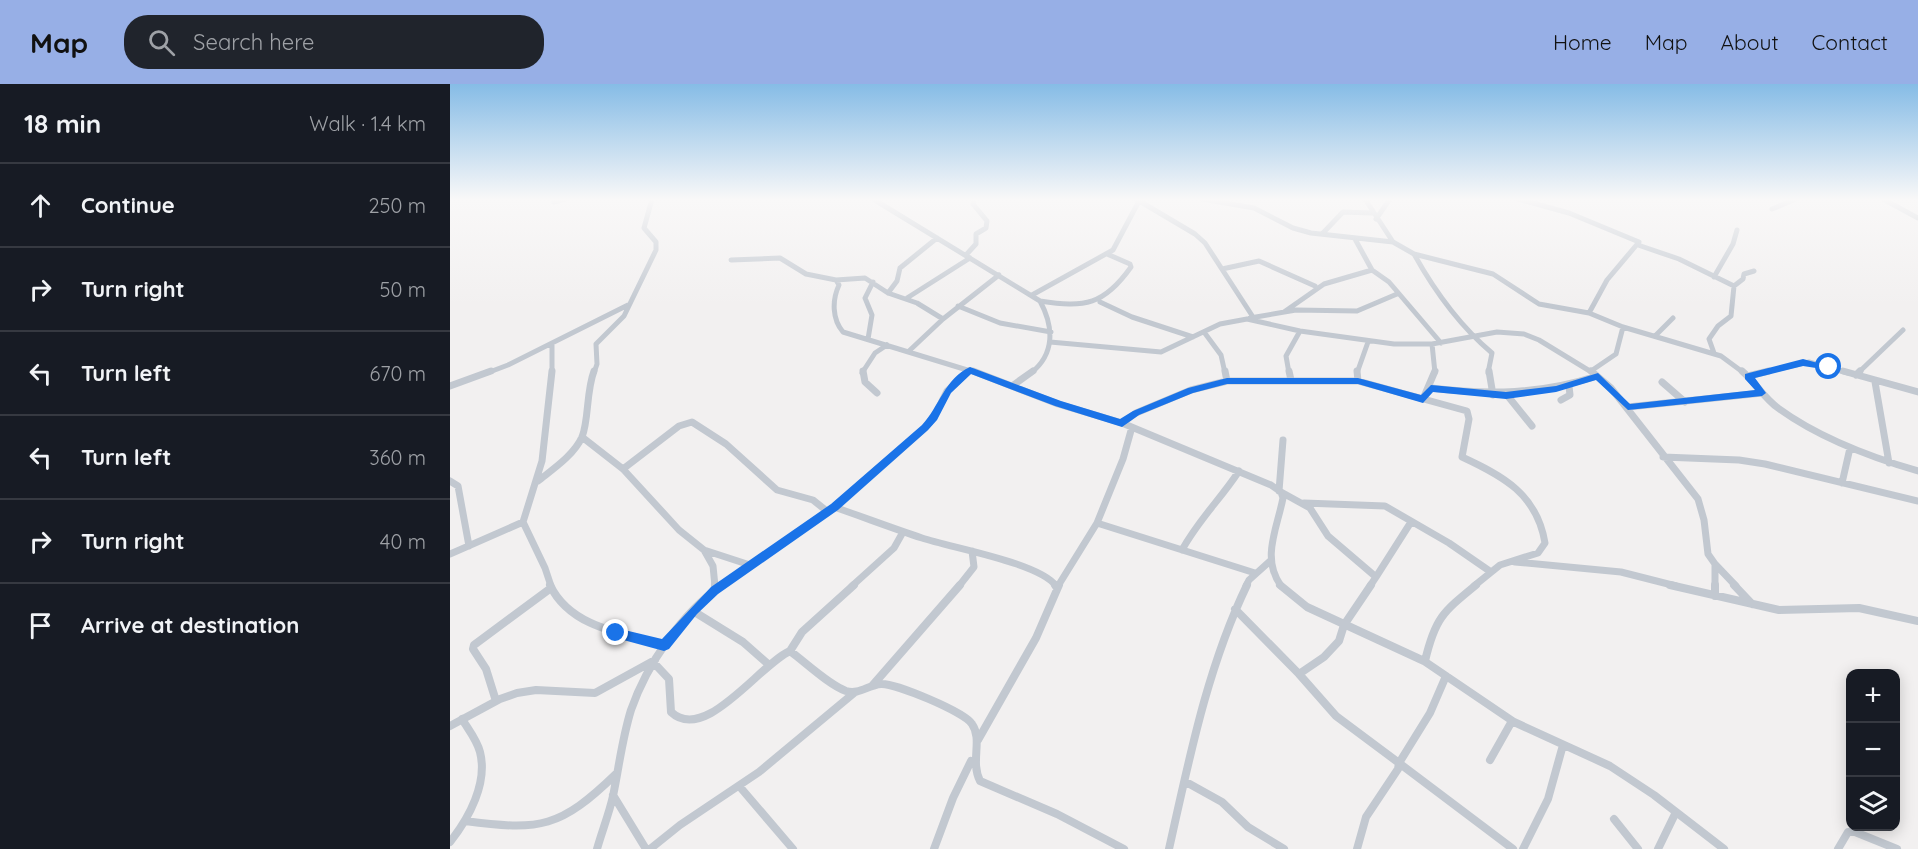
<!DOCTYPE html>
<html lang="en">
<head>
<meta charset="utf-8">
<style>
	:root { --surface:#171b24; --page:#20242c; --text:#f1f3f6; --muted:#9ea1a6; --line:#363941; --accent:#97afe6 }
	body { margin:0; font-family:Quicksand,sans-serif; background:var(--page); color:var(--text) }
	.controls { position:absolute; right:18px; bottom:18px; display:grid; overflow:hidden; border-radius:12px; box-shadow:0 3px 15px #0003 }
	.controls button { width:54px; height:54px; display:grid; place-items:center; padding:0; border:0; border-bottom:2px solid var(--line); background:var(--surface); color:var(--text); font:30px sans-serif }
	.stop { position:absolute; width:18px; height:18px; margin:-14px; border:4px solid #1a73e8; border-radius:50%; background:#fff }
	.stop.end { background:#1a73e8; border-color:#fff; box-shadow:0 2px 6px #0008 }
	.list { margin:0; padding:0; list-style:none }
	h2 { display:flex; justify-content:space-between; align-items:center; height:78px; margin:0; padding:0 24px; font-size:26px }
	h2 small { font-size:20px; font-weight:400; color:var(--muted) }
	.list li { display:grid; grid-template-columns:39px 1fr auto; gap:18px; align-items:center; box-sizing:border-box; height:84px; padding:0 24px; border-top:2px solid var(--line) }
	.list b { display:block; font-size:22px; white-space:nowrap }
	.list em { font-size:20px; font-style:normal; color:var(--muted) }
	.icon { flex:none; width:33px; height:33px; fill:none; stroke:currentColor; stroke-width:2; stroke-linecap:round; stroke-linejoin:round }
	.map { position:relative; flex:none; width:1468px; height:765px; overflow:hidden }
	header { display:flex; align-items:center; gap:36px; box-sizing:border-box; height:84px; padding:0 30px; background:var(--accent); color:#111 }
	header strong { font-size:28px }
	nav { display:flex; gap:33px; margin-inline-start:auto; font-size:21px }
	.search { width:420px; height:54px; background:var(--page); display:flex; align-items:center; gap:15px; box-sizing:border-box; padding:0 21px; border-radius:24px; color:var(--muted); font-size:22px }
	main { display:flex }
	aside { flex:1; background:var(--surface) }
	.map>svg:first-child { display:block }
</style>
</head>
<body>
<header>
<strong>Map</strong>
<div class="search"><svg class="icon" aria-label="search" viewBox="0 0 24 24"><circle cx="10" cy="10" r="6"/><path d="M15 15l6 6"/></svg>Search here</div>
<nav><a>Home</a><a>Map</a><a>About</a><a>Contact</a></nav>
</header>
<main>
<aside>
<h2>18 min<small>Walk · 1.4 km</small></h2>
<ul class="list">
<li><svg class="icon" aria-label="ahead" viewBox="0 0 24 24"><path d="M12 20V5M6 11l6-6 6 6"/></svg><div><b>Continue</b></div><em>250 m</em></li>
<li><svg class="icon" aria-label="right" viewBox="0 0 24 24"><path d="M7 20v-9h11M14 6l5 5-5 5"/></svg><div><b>Turn right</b></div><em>50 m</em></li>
<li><svg class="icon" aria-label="left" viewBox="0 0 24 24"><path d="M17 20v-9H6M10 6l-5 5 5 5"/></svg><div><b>Turn left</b></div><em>670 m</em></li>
<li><svg class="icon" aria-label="left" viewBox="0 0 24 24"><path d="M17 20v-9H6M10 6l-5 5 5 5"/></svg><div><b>Turn left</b></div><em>360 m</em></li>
<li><svg class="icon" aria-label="right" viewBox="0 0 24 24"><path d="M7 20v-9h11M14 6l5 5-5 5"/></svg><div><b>Turn right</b></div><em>40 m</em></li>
<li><svg class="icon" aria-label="arrive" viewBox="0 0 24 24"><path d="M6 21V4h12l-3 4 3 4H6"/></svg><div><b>Arrive at destination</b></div></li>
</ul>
</aside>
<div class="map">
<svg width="1468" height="765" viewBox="0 0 1468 765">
	<rect width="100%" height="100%" fill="#f2f0f0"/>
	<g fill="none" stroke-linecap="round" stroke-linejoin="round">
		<path stroke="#c2c8d0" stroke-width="5" d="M423 115 590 217C604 243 605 270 581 289
			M686 115 745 150 755 159 803 233
			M752 115 804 124 843 144 861 149 943 158
			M915 115 943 158 964 170 1043 190 1089 220 1139 229 1173 243 1271 272 1294 289
			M1068 115 1119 129 1189 158 1157 196 1139 229
			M1433 115 1468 134
			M104 118 115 115
			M1322 125 1346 115
			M926 135 940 115
			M872 150 893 128 922 129
			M905 155 922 186 939 198 991 259
			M1188 161 1229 175 1284 202
			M964 170C984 206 1010 242 1042 269L1038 289
			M516 171 526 160V150L536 144 537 137 523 120 524 115
			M281 176 330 174 356 190 386 196 389 201C382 216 382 235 393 248L527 289
			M772 185 809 177 865 202
			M1264 193 1283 160 1287 146
			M386 196 415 194 438 209 467 219 493 235
			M438 209 447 197 450 184 487 154
			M582 211 663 166 689 117
			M457 214 520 174
			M590 217C635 224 654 221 681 183L680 180 657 170
			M650 218 682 233 743 253
			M508 222 550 239 601 248
			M834 228 874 200 922 186
			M800 234 846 226 907 227 947 210
			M754 248 771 271 775 289
			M1205 252 1223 234
			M418 255 422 231 415 214 423 198
			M600 258 711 268 770 240 797 235 850 247 944 260H982L1047 248 1074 250 1089 256 1143 289
			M982 260 985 289
			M459 267 493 235 549 191
			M1264 269 1259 255 1268 242 1281 232 1284 202 1293 195 1294 190 1304 187
			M1141 287 1166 270 1173 243
			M37 289 58 281 178 221
			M102 289V259
			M144 289 147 280 146 260 174 232 206 166V158L194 144 202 115
			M412 289 425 269 437 261
			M517 289 520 286
			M839 289 836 272 850 247
			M907 289 918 258
			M1312 289 1359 278 1398 289
			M1408 289 1453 246"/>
		<path stroke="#c2c8d0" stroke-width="7" d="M413 287 415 298 427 309
			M523 287 608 320 672 339 821 401 831 408 833 414C827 445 811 474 831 502
			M775 287 777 297
			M839 287 841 296
			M907 287 908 297
			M1039 287 1043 311
			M1141 287 1161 304 1248 415 1254 436 1258 470 1265 480V502
			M1292 287C1305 298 1314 314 1328 324 1369 354 1420 373 1468 387
			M1393 287 1468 308
			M1406 291 1410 287
			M1298 292 1319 287
			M1212 298 1235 318
			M1425 298 1439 379
			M0 302 41 287
			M562 302 583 287
			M981 304C1039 311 1091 310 1147 292
			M1057 311 1082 342
			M973 315 985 287
			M1111 316 1120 311 1119 302
			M1178 323 1312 309
			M672 339 686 329 741 306 777 297H908L1017 327 1019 335 1012 373C1053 392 1087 410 1095 459L1088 469 1050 481 1024 502
			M132 353 173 385 229 446 254 466 263 482 265 502
			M1213 373 1289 376 1315 380 1468 417
			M173 385 229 342 242 338 276 360 327 406 363 416 378 428
			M0 397 8 402 19 462
			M88 397C103 385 124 371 132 353 139 336 136 308 144 287
			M1392 399 1400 364
			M829 407 833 356
			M831 408 860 424 878 452 926 493 920 502
			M854 419 935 422 999 459 1041 488
			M384 423C413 433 442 444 472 454 502 464 590 479 606 502
			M647 439 805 489
			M254 466 300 481
			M732 466C749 435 770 416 789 387
			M0 470 73 438
			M1065 478 1171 488 1226 502
			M1265 480 1286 502
			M926 493 961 438
			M101 502 95 484 73 438 92 377 102 287
			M270 502 384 423 475 344 484 333 497 307 519 287
			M402 502 444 464 453 448
			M509 502 524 483 522 467
			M608 502 647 439 673 375 682 343
			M796 502 799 496 820 477"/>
		<path stroke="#c2c8d0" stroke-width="8" d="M100 501C120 544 175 550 215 561
			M605 501 607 504
			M830 501 857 523 974 577 1064 638 1160 682 1204 711 1274 765
			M1220 501 1329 526 1409 524 1468 537
			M1265 501V512
			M1284 501 1302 520
			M265 506V501
			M785 525 849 590
			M243 527 293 558 318 580
			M340 567 352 548 404 501
			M975 577C985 534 993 528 1026 501
			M204 579 219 595 221 628C255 660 309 581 340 567 355 578 379 601 396 607 409 611 418 601 431 600 445 599 515 628 522 640 533 656 520 677 530 697L607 730 674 765
			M996 592 980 629 949 679 1063 765
			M422 602 510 501
			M46 617 36 585 23 565 24 561 101 504
			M0 642 50 615 67 609 86 606 145 609 205 576
			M528 656 586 554 609 501
			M1040 676 1062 637
			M736 698 772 718 798 743 834 765
			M290 703 343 765
			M163 711 196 765
			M1164 735 1188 765
			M15 737C91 747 110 744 166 690
			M0 758C19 734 38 699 30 668 27 656 18 645 12 635
			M147 765C152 747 159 730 163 712 169 683 172 655 181 626 197 580 232 529 272 501
			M200 765 230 741 309 688 404 609
			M484 765 503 714 521 677
			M719 765C739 676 757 584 797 501
			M907 765 916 733 948 685 949 679 886 632 849 590 874 573 889 557 894 541 921 501
			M1073 765 1098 715 1113 661
			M1208 765 1226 728
			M1388 765 1398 748H1405L1447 765"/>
	</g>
	<linearGradient id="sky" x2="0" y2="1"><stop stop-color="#86bce6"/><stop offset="0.52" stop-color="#f9f8f8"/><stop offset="1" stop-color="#f9f8f8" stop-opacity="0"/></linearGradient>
	<rect width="1468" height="222" fill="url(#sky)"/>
	<path fill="#1a73e8" d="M1353 275 1383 283 1379 286 1353 282 1305 294 1316 309 1312 312 1178 326 1146 296 1106 308 1056 315 983 308 973 319 908 300H777L743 309 689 331 672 343 605 322 521 290 501 309 487 336 478 346 388 426 268 510 247 530 219 565 214 567 166 554 160 549 166 544 212 555 261 503 381 420 472 341C489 323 495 294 520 283L611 317 670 335 683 327 738 304 777 294H908L971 311 981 301 1056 308 1106 302 1148 289 1180 320 1305 306 1295 295V290Z"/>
</svg>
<div class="controls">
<button>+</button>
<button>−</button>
<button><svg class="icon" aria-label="layers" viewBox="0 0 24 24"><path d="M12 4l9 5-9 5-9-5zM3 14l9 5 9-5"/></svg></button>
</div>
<div class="stop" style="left:1379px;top:283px"></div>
<div class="stop end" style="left:166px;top:549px"></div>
</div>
</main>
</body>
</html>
